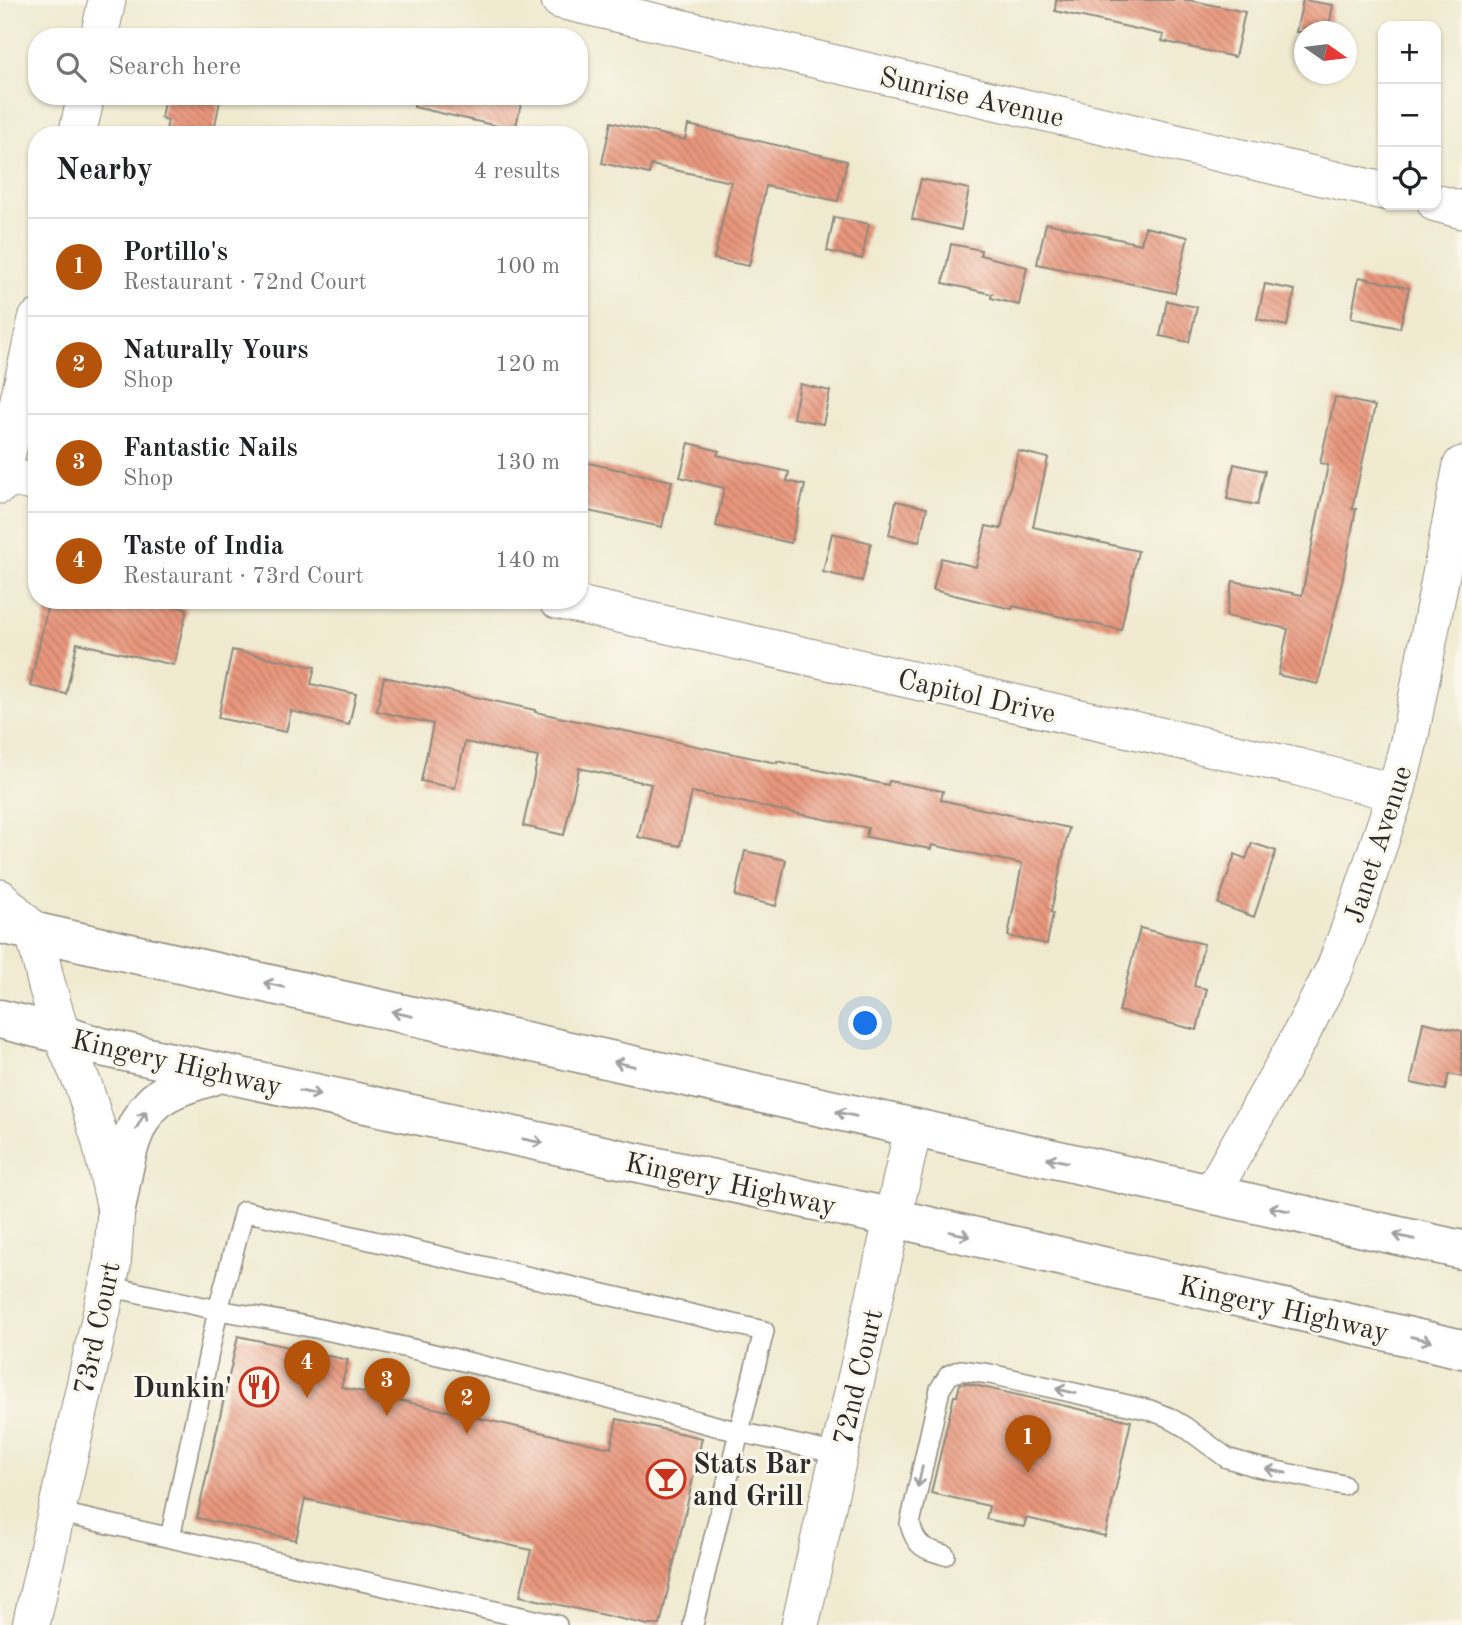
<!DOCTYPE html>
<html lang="en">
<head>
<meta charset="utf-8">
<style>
	:root { --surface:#fff; --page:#f6f6f6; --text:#202124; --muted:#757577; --line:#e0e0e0; --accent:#b45309 }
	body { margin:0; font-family:"Old Standard TT",serif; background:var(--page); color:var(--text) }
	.controls { position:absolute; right:21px; top:21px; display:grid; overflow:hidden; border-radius:14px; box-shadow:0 2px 5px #0004 }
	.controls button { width:63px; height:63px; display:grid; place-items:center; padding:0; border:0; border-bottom:2px solid var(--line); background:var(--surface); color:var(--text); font:35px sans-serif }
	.compass { position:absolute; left:1294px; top:21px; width:63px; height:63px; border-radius:50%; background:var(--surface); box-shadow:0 2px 5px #0004; rotate:104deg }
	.you { position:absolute; left:866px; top:1024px; width:24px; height:24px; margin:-18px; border:5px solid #fff; border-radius:50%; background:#1a73e8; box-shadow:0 0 0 10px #1a73e833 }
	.badge { display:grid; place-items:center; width:46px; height:46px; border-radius:50%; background:var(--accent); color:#fff; font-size:23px; font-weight:700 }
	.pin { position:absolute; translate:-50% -58px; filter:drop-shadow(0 2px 4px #0008) }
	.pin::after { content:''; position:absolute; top:37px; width:24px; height:21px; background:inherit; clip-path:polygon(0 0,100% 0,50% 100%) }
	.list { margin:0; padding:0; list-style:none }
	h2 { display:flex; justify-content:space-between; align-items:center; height:91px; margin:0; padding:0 28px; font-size:30px }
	h2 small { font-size:23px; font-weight:400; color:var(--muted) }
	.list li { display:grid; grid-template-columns:46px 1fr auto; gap:21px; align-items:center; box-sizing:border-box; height:98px; padding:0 28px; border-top:2px solid var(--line) }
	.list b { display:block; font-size:26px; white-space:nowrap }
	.list p { margin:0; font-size:23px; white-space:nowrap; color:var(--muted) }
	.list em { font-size:23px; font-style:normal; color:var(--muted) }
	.icon { flex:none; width:38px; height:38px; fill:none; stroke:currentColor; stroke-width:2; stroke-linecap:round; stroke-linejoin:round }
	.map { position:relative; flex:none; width:1462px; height:1625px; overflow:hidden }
	.search { position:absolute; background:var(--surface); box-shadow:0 2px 5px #0004; left:28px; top:28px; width:560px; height:77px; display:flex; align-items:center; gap:18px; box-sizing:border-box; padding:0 24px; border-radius:28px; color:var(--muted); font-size:26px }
	.panel { position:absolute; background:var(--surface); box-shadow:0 2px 5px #0004; left:28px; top:126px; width:560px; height:483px; border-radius:28px }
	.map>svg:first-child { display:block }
</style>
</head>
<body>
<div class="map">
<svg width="1462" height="1625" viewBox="0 0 1462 1625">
	<defs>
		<pattern id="building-back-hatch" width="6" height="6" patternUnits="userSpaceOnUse" patternTransform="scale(1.75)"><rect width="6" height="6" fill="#e9977d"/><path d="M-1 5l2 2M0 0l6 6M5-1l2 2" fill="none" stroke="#bd7b67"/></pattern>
	</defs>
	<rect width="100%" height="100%" fill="#fbf7ec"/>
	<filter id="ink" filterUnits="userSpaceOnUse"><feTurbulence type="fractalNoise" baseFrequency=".0143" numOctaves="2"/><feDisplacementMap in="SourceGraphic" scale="14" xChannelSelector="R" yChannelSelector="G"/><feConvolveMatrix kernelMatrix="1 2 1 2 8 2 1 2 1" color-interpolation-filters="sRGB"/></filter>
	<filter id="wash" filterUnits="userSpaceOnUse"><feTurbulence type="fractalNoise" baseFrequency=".00686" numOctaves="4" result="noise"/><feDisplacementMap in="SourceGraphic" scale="28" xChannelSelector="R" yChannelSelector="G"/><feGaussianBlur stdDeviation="1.57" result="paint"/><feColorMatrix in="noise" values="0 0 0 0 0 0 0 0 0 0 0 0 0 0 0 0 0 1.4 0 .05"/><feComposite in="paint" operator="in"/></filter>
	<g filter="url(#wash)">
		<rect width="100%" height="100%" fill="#f0ead0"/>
		<g id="blocks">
			<path fill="url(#building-back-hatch)" d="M1056 0H1189L1245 12 1235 57 1162 41 1164 35 1055 11Z
				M1303 0 1333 5 1328 32H1296Z
				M165 96H221L213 135H165L168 120 161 118Z
				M415 96H523L515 130 414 107Z
				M611 122 685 140 688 125 847 161 838 201 766 186 749 266 714 259 731 182 651 165 649 174 602 163Z
				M921 179 969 189 961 230 912 219Z
				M834 217 869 224 862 259 827 251Z
				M1046 223 1141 244 1145 227 1188 237 1175 293 1037 264Z
				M951 244 981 250 980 255 1027 267 1019 305 991 298 992 294 943 283Z
				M1359 277 1409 288 1400 328 1351 318Z
				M1265 284 1295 290 1287 326 1257 319Z
				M1167 301 1197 307 1189 342 1160 336Z
				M800 384 830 391 823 424 793 418Z
				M1335 397 1375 406 1352 509H1356L1342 582 1318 684 1278 675 1288 629 1226 616 1233 581 1302 595 1328 465 1320 463Z
				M689 443 719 451 717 455 789 472 787 481 805 485 791 543 716 526 724 488 680 477Z
				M1018 451 1048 458 1033 527 1138 551 1121 630 1013 606 1012 609 933 590 941 558 976 567 986 526 1001 529Z
				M579 461 672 481 662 527 579 509Z
				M1234 464 1265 471 1257 505 1227 499Z
				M896 501 927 508 919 542 889 535Z
				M832 533 871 543 862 581 823 572Z
				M49 600H150L187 609 174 665 77 643 66 694 30 686Z
				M232 650 315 667 311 684 356 694 349 725 291 711 286 732 218 718Z
				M384 677 535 710V712L777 763V761L888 785 889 781 943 791 941 800 1069 828 1051 912 1053 913 1047 944 1008 936 1022 864 932 845 931 849 866 837 868 828 692 792 680 846 638 837 651 784 579 768 564 835 523 826 538 757 465 742 455 788 421 781 433 724 377 711Z
				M1252 843 1276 851 1254 917 1218 904 1235 854 1246 859Z
				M745 851 786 860 776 906 735 896Z
				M1140 928 1204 944 1194 986 1207 989 1197 1030 1119 1011Z
				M1423 1022 1462 1031V1077L1449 1074 1445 1090 1411 1083Z
				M238 1336 348 1360 341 1387 611 1448 617 1419 702 1438 660 1625H648L520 1596 531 1550 305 1499 296 1540 197 1518Z
				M965 1383 1131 1421 1105 1536 1026 1518 1024 1527 986 1519 989 1506 931 1493 954 1396H957L960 1384Z"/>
		</g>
	</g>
	<g filter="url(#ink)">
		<use href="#blocks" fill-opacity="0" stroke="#8e8a7e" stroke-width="2"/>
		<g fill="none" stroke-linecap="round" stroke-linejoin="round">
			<defs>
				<path id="lane" d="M244 1211 764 1331 739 1432C566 1387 394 1339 218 1310Z
					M107 1286 218 1310 170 1538
					M56 1512 557 1625
					M945 1555C924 1549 916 1547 910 1524L940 1389 949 1375 961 1370 990 1374 1150 1410 1168 1417 1185 1427 1227 1458 1257 1467 1343 1485
					M693 1625 739 1432 839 1454"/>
				<path id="street" d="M560 0 1383 191
					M99 37 107 0
					M77 135 86 96
					M1436 203 1462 210
					M2 476 37 483
					M0 485 37 319
					M557 600 1298 767 1396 793
					M0 898 34 931 46 982 61 1034 84 1087 100 1139 116 1209 112 1266 31 1625
					M1211 1194 1296 1044 1335 968 1357 909 1396 793 1409 741 1462 465
					M800 1625 913 1129"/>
				<path id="highway" d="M0 924 1462 1250
					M0 1019 61 1034 97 1046 894 1218 1462 1349
					M116 1209C124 1172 127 1123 159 1098 175 1085 200 1081 220 1073"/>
			</defs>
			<use href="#lane" stroke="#8e8a7e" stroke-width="22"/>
			<use href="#street" stroke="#8e8a7e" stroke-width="39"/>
			<use href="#highway" stroke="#8e8a7e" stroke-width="41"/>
			<use href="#lane" stroke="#fff" stroke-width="19"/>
			<use href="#street" stroke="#fff" stroke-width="37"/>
			<use href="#highway" stroke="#fff" stroke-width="38"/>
		</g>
		<defs><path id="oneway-shaft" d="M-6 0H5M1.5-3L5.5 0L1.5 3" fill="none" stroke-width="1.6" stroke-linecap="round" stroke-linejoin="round" transform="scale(1.75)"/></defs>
		<g stroke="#a0a0a0">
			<use href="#oneway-shaft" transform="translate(274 985) rotate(-167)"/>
			<use href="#oneway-shaft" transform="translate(402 1014) rotate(-167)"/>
			<use href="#oneway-shaft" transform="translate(624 1064) rotate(-167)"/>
			<use href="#oneway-shaft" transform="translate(310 1093) rotate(12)"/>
			<use href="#oneway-shaft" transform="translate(846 1114) rotate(-167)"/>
			<use href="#oneway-shaft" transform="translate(141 1120) rotate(-61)"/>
			<use href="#oneway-shaft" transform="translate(533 1141) rotate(12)"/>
			<use href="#oneway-shaft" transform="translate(1057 1160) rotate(-168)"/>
			<use href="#oneway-shaft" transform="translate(1279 1209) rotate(-168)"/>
			<use href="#oneway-shaft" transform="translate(960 1234) rotate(13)"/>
			<use href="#oneway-shaft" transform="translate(1404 1237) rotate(-167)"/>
			<use href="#oneway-shaft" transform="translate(1421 1339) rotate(13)"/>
			<use href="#oneway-shaft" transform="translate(1066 1391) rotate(-167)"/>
			<use href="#oneway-shaft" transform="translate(1276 1471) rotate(-168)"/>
			<use href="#oneway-shaft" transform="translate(920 1477) rotate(103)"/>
		</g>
	</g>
	<defs>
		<symbol id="restaurant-ring" viewBox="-11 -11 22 22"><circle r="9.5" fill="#fbf7ec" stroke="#c8321e" stroke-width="1.5"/><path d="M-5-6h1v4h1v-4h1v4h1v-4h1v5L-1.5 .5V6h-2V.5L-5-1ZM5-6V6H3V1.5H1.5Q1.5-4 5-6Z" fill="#c8321e"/></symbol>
		<symbol id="bar-ring" viewBox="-11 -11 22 22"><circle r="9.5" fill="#fbf7ec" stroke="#c8321e" stroke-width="1.5"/><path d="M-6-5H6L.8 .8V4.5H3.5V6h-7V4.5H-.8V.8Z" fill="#c8321e"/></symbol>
	</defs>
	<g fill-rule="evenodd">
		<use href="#restaurant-ring" x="237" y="1365" width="44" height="44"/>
		<use href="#bar-ring" x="644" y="1457" width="44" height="44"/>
	</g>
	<g text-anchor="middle" stroke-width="6" stroke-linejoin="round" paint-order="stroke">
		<g font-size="28" fill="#2b2b2b" stroke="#fbf7ec">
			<text transform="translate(972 96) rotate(13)" y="10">Sunrise Avenue</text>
			<text transform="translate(977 695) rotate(13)" y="10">Capitol Drive</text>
			<text transform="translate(1377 844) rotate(-72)" y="10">Janet Avenue</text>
			<text transform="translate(177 1062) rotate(13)" y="10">Kingery Highway</text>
			<text transform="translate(731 1183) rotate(12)" y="10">Kingery Highway</text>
			<text transform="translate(1284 1308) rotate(13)" y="10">Kingery Highway</text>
			<text transform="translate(96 1328) rotate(-78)" y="10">73rd Court</text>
			<text transform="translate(857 1377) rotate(-77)" y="10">72nd Court</text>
		</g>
		<g font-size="28" font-weight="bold" fill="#2b2b2b" stroke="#fbf7ec" text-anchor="end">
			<text x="232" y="1397">Dunkin'</text>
			<text x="693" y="1473" text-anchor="start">Stats Bar<tspan x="693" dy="32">and Grill</tspan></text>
		</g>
	</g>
</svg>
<div class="controls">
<button>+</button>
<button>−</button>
<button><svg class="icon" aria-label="locate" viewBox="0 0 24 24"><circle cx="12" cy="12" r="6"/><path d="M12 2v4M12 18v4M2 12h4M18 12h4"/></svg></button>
</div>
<svg class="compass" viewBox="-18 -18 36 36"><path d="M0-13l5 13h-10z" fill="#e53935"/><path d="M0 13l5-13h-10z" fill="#757577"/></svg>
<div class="you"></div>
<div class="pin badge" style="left:1028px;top:1473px">1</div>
<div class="pin badge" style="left:467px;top:1434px">2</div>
<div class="pin badge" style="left:387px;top:1416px">3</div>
<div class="pin badge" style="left:307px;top:1398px">4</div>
<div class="search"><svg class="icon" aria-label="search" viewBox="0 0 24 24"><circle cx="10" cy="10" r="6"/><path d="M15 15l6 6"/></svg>Search here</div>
<section class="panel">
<h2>Nearby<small>4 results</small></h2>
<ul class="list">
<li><span class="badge">1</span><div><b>Portillo's</b><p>Restaurant · 72nd Court</p></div><em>100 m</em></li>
<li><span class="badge">2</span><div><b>Naturally Yours</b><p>Shop</p></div><em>120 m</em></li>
<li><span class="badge">3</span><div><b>Fantastic Nails</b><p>Shop</p></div><em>130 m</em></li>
<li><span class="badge">4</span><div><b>Taste of India</b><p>Restaurant · 73rd Court</p></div><em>140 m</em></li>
</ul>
</section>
</div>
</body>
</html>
